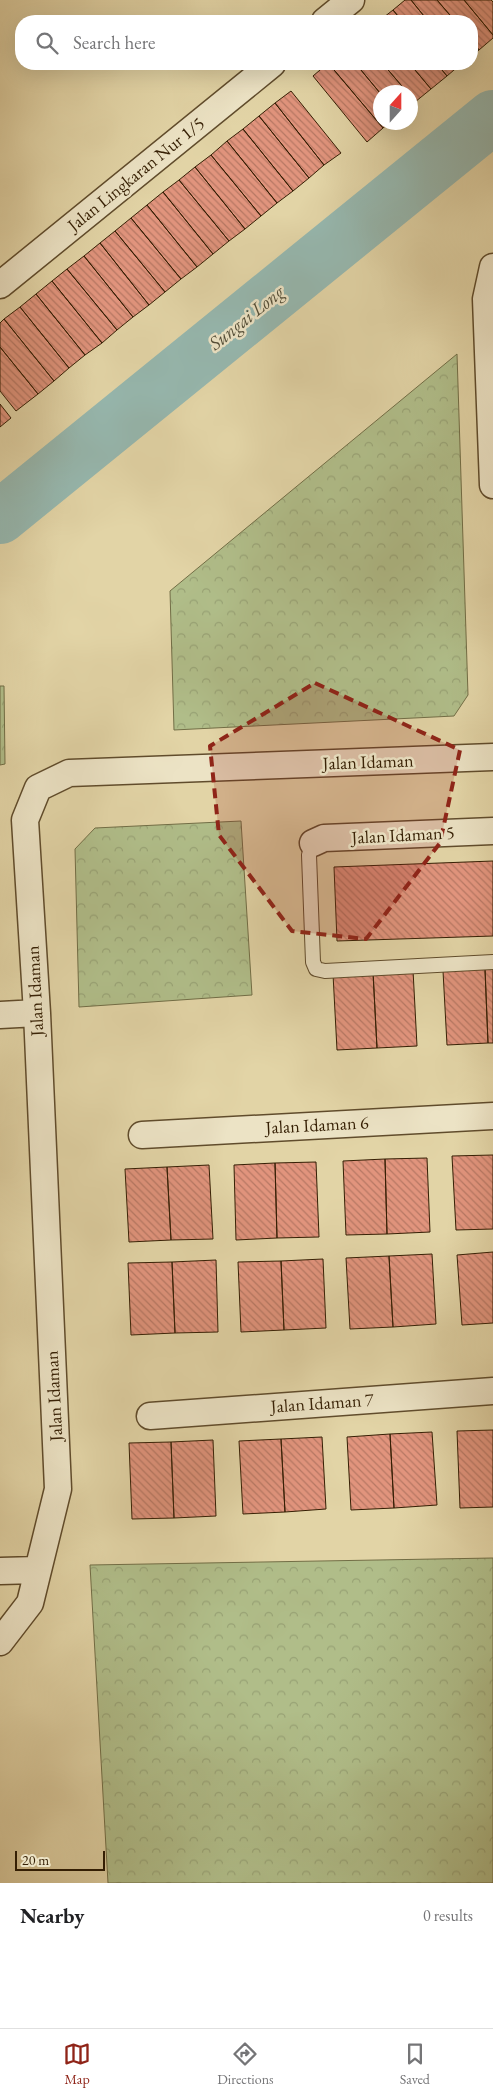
<!DOCTYPE html>
<html lang="en">
<head>
<meta charset="utf-8">
<style>
	:root { --surface:#fff; --page:#f2f2f2; --text:#202124; --muted:#757577; --line:#e0e0e0; --accent:#8f2418 }
	body { margin:0; font-family:"EB Garamond",serif; background:var(--page); color:var(--text) }
	.compass { position:absolute; left:373px; top:85px; width:45px; height:45px; border-radius:50%; background:var(--surface); box-shadow:0 5px 20px #0002; rotate:21deg }
	.scale { position:absolute; left:15px; bottom:12px; width:90px; box-sizing:border-box; padding-left:5px; border:2px solid #351f04; border-top:0; font-size:14px; line-height:18px; white-space:nowrap; color:#351f04; -webkit-text-stroke:4px #ece3c5; paint-order:stroke }
	.list { margin:0; padding:0; list-style:none }
	h2 { display:flex; justify-content:space-between; align-items:center; height:65px; margin:0; padding:0 20px; font-size:21px }
	h2 small { font-size:16px; font-weight:400; color:var(--muted) }
	.icon { flex:none; width:28px; height:28px; fill:none; stroke:currentColor; stroke-width:2; stroke-linecap:round; stroke-linejoin:round }
	.map { position:relative; flex:none; width:493px; height:1883px; overflow:hidden }
	.search { position:absolute; background:var(--surface); box-shadow:0 5px 20px #0002; left:15px; right:15px; top:15px; height:55px; display:flex; align-items:center; gap:12px; box-sizing:border-box; padding:0 18px; border-radius:20px; color:var(--muted); font-size:19px }
	.sheet { height:145px; background:var(--surface) }
	nav { display:flex; justify-content:space-around; align-items:center; box-sizing:border-box; height:70px; border-top:1px solid var(--line); background:var(--surface); font-size:14px; color:var(--muted) }
	nav a { display:grid; justify-items:center; gap:2px }
	nav .on { color:var(--accent) }
	.map>svg:first-child { display:block }
</style>
</head>
<body>
<div class="map">
<svg width="493" height="1883" viewBox="0 0 493 1883">
	<defs>
		<pattern id="forest-crowns" width="20" height="18" patternUnits="userSpaceOnUse" patternTransform="scale(1.25)"><rect width="20" height="18" fill="#b0bd89"/><path d="M2 6a3 3 0 1 1 6 0M12 15a3 3 0 1 1 6 0" fill="none" stroke="#98a275"/></pattern>
		<pattern id="building-back-hatch" width="6" height="6" patternUnits="userSpaceOnUse" patternTransform="scale(1.25)"><rect width="6" height="6" fill="#e1947d"/><path d="M-1 5l2 2M0 0l6 6M5-1l2 2" fill="none" stroke="#b77864"/></pattern>
	</defs>
	<rect width="100%" height="100%" fill="#e2d4a6"/>
	<filter id="stains"><feTurbulence type="fractalNoise" baseFrequency=".004" numOctaves="4"/><feColorMatrix values="0 0 0 0 .2 0 0 0 0 .09 0 0 0 0 .02 0 0 0 .5 -.17"/></filter>
	<radialGradient id="worn" r=".72"><stop offset=".6" stop-color="#630" stop-opacity="0"/><stop offset="1" stop-color="#630" stop-opacity=".3"/></radialGradient>
	<path fill="url(#forest-crowns)" stroke="#726e46" d="M457 354 468 695 454 716 174 730 170 591Z
		M0 686H4L5 764 0 765Z
		M241 821 252 995 79 1007 75 849 95 828Z
		M493 1558V1883H108L90 1565Z"/>
	<g fill="none" stroke-linecap="round" stroke-linejoin="round">
		<path stroke="#96b7ae" stroke-width="54" d="M0 517 493 117"/>
	</g>
	<path fill="url(#building-back-hatch)" stroke="#351f04" d="M405 0H411L428 21H402L393 10Z
		M411 0H437L455 21H428Z
		M437 0H464L493 35V38L479 50 472 41V21H455Z
		M464 0H491L493 2V35Z
		M393 10 402 21H379Z
		M472 41 479 50 472 56Z
		M327 64H329L383 128 367 142 313 76Z
		M329 64H356L380 93V122H390L383 128Z
		M356 64H383L407 92 380 93Z
		M383 64H410L431 89 415 102 410 97V92H407Z
		M410 64H437L447 76 431 89Z
		M437 64H461L447 76Z
		M291 91 341 153 324 165 275 103Z
		M275 103 324 165 309 178 259 116Z
		M259 116 309 178 293 191 243 129Z
		M243 129 293 191 277 203 227 141Z
		M227 141 277 203 261 216 211 155Z
		M211 155 261 216 245 229 195 167Z
		M195 167 245 229 229 241 179 180Z
		M179 180 229 241 213 254 163 192Z
		M163 192 213 254 197 267 147 205Z
		M147 205 197 267 181 279 131 218Z
		M131 218 181 279 165 292 115 231Z
		M115 231 165 292 149 305 100 243Z
		M100 243 149 305 133 317 84 256Z
		M84 256 133 317 117 330 67 269Z
		M67 269 117 330 102 343 52 281Z
		M52 281 102 343 85 355 36 294Z
		M36 294 85 355 69 368 20 307Z
		M20 307 69 368 54 381 4 319Z
		M4 319 54 381 38 394 0 347V323Z
		M0 347 38 394 16 411 0 391Z
		M0 404 11 418 0 427Z
		M493 861V936L337 941 334 867Z
		M485 969H493V1043H488Z
		M485 969 488 1043 447 1045 443 971Z
		M413 970 417 1046 377 1048 373 972Z
		M373 972 377 1048 337 1050 333 974Z
		M493 1155V1229L456 1230 452 1156Z
		M427 1158 430 1232 387 1234 385 1159Z
		M385 1159 387 1234 346 1235 343 1161Z
		M316 1162 319 1237 277 1238 275 1163Z
		M275 1163 277 1238 236 1240 234 1165Z
		M209 1165 213 1239 171 1240 167 1167Z
		M167 1167 171 1240 129 1242 125 1169Z
		M493 1252V1323L462 1325 457 1255Z
		M432 1254 436 1324 393 1327 389 1256Z
		M389 1256 393 1327 350 1329 346 1258Z
		M323 1259 326 1328 284 1330 281 1261Z
		M216 1260 218 1332 175 1333 172 1262Z
		M281 1261 284 1330 241 1332 238 1262Z
		M172 1262 175 1333 131 1335 128 1263Z
		M493 1430V1507L460 1508 457 1431Z
		M432 1432 437 1505 394 1508 390 1434Z
		M390 1434 394 1508 351 1510 347 1437Z
		M322 1437 326 1509 285 1512 281 1439Z
		M281 1439 285 1512 243 1514 239 1441Z
		M213 1440 216 1516 174 1518 171 1442Z
		M171 1442 174 1518 132 1519 129 1443Z"/>
	<g fill="none" stroke-linecap="round" stroke-linejoin="round">
		<defs>
			<path id="lane" d="M313 843 309 855 313 962 316 969 325 971 493 962"/>
			<path id="street" d="M325 21 351 0
				M493 267 486 299 493 485
				M0 285 272 64
				M313 843 324 838 493 831
				M0 1015 37 1013
				M142 1135 493 1116
				M150 1416 493 1391
				M0 1571 37 1570
				M0 1642 30 1603 58 1489 37 1013 25 820 38 788 69 773 493 757"/>
		</defs>
		<use href="#lane" stroke="#604c2c" stroke-width="16"/>
		<use href="#street" stroke="#604c2c" stroke-width="29"/>
		<use href="#lane" stroke="#ece3c5" stroke-width="14"/>
		<use href="#street" stroke="#ece3c5" stroke-width="26"/>
	</g>
	<path fill="#8f2418" fill-opacity="0.2" stroke="#8f2418" stroke-width="4" stroke-dasharray="10 6" stroke-linejoin="round" d="M315 683 460 750 440 843 366 939 292 931 219 835 210 746Z"/>
	<g text-anchor="middle" stroke-width="5" stroke-linejoin="round" paint-order="stroke">
		<g font-size="18" fill="#351f04" stroke="#ece3c5">
			<text transform="translate(136 174) rotate(-39)" y="6">Jalan Lingkaran Nur 1/5</text>
			<text transform="translate(368 762) rotate(-2)" y="6">Jalan Idaman</text>
			<text transform="translate(403 835) rotate(-3)" y="6">Jalan Idaman 5</text>
			<text transform="translate(35 991) rotate(-93)" y="6">Jalan Idaman</text>
			<text transform="translate(317 1125) rotate(-3)" y="6">Jalan Idaman 6</text>
			<text transform="translate(54 1396) rotate(-93)" y="6">Jalan Idaman</text>
			<text transform="translate(322 1403) rotate(-4)" y="6">Jalan Idaman 7</text>
		</g>
		<g font-size="19" font-style="italic" fill="#524d37" stroke="#ece3c5">
			<text transform="translate(246 317) rotate(-39)" y="7">Sungai Long</text>
		</g>
	</g>
	<rect width="100%" height="100%" filter="url(#stains)"/>
	<rect width="100%" height="100%" fill="url(#worn)"/>
</svg>
<svg class="compass" viewBox="-18 -18 36 36"><path d="M0-13l5 13h-10z" fill="#e53935"/><path d="M0 13l5-13h-10z" fill="#757577"/></svg>
<div class="scale">20 m</div>
<div class="search"><svg class="icon" aria-label="search" viewBox="0 0 24 24"><circle cx="10" cy="10" r="6"/><path d="M15 15l6 6"/></svg>Search here</div>
</div>
<section class="sheet">
<h2>Nearby<small>0 results</small></h2>
<ul class="list">
</ul>
</section>
<nav>
<a class="on"><svg class="icon" aria-label="map" viewBox="0 0 24 24"><path d="M3 6l6-2 6 2 6-2v14l-6 2-6-2-6 2zM9 4v14M15 6v14"/></svg>Map</a>
<a><svg class="icon" aria-label="directions" viewBox="0 0 24 24"><path d="M12 3l9 9-9 9-9-9zM9 14v-3h6M13 9l2 2-2 2"/></svg>Directions</a>
<a><svg class="icon" aria-label="saved" viewBox="0 0 24 24"><path d="M7 4h10v16l-5-4-5 4z"/></svg>Saved</a>
</nav>
</body>
</html>
